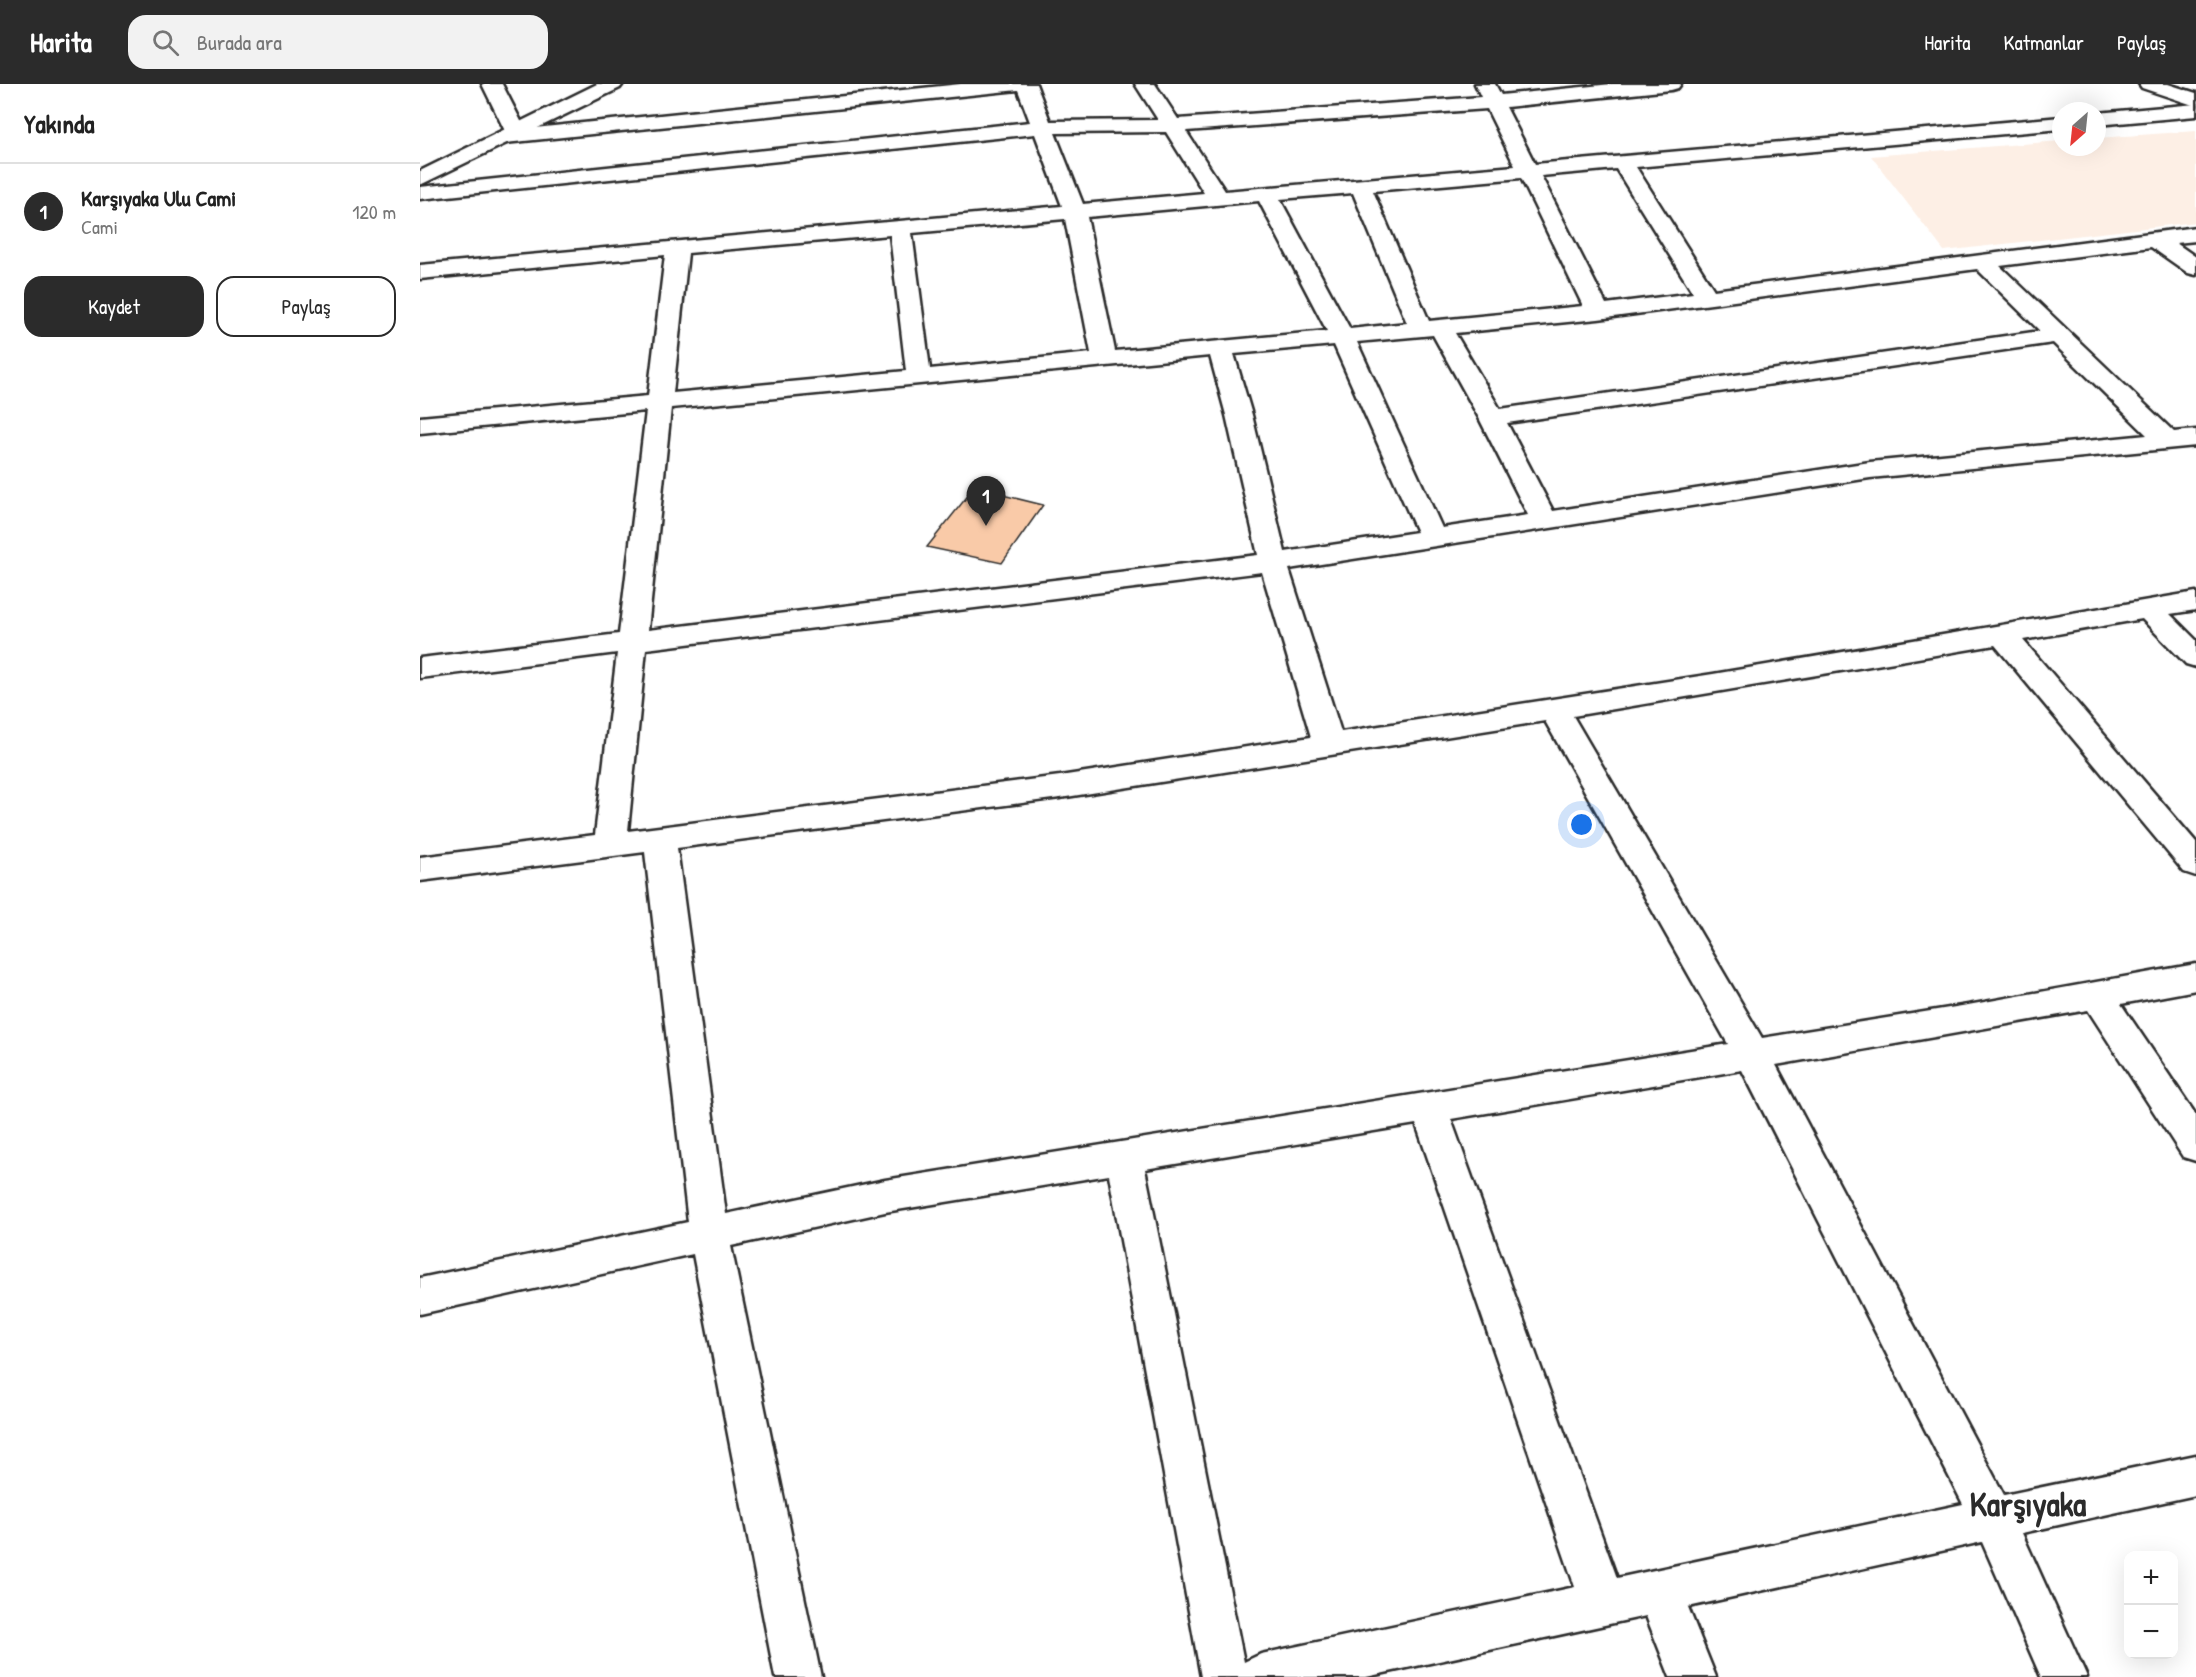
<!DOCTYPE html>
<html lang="tr">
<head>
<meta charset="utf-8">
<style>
	:root { --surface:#fff; --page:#f2f2f2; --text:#222; --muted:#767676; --line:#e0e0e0; --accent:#2b2b2b }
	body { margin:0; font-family:"Patrick Hand",sans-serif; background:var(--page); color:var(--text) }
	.controls { position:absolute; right:18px; bottom:18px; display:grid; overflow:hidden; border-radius:12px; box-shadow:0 6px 24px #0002 }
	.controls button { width:54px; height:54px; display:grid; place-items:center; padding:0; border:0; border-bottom:2px solid var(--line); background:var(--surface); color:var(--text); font:30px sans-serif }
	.compass { position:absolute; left:1632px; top:18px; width:54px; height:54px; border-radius:50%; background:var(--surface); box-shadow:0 6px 24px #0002; rotate:207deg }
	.you { position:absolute; left:1162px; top:741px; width:21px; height:21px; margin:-15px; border:4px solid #fff; border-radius:50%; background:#1a73e8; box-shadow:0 0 0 9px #1a73e833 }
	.badge { display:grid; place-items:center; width:39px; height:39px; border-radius:50%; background:var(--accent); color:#fff; font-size:20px; font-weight:700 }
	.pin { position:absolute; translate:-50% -50px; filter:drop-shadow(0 2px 3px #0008) }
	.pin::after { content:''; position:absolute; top:32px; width:21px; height:18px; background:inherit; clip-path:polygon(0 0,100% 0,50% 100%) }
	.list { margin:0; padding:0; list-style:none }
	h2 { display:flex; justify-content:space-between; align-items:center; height:78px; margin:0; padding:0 24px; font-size:26px }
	h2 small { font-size:20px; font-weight:400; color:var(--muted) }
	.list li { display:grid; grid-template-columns:39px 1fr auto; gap:18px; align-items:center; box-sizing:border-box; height:96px; padding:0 24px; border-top:2px solid var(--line) }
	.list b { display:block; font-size:22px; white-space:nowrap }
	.list p { margin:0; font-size:20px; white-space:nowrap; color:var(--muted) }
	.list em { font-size:20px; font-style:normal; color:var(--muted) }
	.actions { display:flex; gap:12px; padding:18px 24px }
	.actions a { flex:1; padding:14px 0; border:2px solid var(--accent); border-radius:18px; text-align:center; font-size:21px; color:var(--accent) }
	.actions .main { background:var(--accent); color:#fff }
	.icon { flex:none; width:33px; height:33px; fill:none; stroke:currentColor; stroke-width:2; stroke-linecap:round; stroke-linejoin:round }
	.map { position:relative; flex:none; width:1776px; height:1593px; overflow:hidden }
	header { display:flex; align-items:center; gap:36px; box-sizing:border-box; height:84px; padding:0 30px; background:var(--accent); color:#fff }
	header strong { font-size:28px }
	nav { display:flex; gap:33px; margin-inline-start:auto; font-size:21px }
	.search { width:420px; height:54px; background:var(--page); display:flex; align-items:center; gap:15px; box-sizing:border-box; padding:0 21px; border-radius:18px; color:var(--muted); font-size:22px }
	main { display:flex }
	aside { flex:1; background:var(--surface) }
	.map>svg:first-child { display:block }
</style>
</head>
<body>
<header>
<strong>Harita</strong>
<div class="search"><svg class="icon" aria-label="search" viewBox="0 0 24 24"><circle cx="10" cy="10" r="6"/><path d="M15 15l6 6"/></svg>Burada ara</div>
<nav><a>Harita</a><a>Katmanlar</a><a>Paylaş</a></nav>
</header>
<main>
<aside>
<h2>Yakında<small></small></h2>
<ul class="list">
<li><span class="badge">1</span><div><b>Karşıyaka Ulu Cami</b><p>Cami</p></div><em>120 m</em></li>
</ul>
<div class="actions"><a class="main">Kaydet</a><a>Paylaş</a></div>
</aside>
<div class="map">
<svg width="1776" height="1593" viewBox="0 0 1776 1593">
	<rect width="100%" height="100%" fill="#fff"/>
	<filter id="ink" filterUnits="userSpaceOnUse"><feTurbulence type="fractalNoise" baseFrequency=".0167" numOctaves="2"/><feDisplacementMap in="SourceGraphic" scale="12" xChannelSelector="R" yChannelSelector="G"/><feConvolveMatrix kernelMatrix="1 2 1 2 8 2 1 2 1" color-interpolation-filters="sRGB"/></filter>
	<g filter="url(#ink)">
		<path fill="#fdefe5" d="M1776 47V138L1524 167 1451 72 1641 57V63H1677V54Z"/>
		<path fill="#f9caa8" stroke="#2b2b2b" stroke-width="1.5" d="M554 404 623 421 582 479 507 463Z"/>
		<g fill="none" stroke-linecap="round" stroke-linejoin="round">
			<defs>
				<path id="street" d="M62 0H82L105 45 541 0H616L630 37 738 36 715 0H735L758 35 1061 13 1055 0H1075L1081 11 1192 0H1261L1258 4 1251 6 1086 23 1115 80 1641 33V45L1216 83 1294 206 1776 143V157L1756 159 1776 173V191L1768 189 1731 163 1580 182 1754 348 1776 346V362L1450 394 869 485 921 648 1293 590 1776 508V526L1750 530 1776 556V583L1766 580 1722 535 1603 556 1776 758V792L1764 788 1575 561 1153 632 1342 954 1548 921 1776 880V906L1701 920 1776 1031V1077L1763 1073 1668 926 1356 981 1584 1411 1776 1371V1411L1602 1449 1667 1593H1621L1562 1458 1268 1523 1296 1593H1250L1226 1532 946 1593H781L689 1091 465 1128 311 1162 401 1593H355L273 1170 0 1230V1194L268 1138 225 768 0 797V773L175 751 197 569 0 594V574L199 550 226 327 0 349V333L228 312 245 171 0 195V181L642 122 615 50 0 115V103L610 38 598 6 85 59 78 57 75 53 78 49 85 47ZM1067 25 1095 82 805 107 766 47ZM746 48 784 109 663 120 635 49ZM1196 85 1273 209 1186 220 1121 92ZM1101 94 1163 222 1009 237 953 107ZM933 109 987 239 930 245 860 115ZM839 117 907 247 695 267 667 133ZM645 135 671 269 510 285 492 149ZM470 151 486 287 253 309 268 169ZM1557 185 1620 247 1080 325 1035 249 1178 235ZM1013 251 1059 334 1108 431 1022 444 937 258ZM1633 259 1727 351 1450 378 1133 427 1087 339ZM914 261 997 448 865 468 832 331 814 270ZM790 272 806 331 838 471 228 546 251 324ZM842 488 891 653 640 692 208 747 226 565ZM1125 637 1308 960 465 1096 306 1130 257 764 640 714ZM1322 986 1543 1420 1197 1494 1031 1035ZM996 1040 1155 1503 841 1570 824 1578 725 1085Z
					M1776 20V32L1677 41V29Z"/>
				<path id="secondary" d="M177 0H203L200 4 0 101V87Z
					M1719 0H1748L1776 9V22L1722 4Z"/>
			</defs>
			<use href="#street" stroke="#2b2b2b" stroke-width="5"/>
			<use href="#secondary" stroke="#2b2b2b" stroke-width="5"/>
			<use href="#street" fill="#fff" fill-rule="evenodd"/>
			<use href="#secondary" fill="#fff" fill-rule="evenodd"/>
		</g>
	</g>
	<g text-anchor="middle" stroke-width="6" stroke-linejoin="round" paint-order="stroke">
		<g font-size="33" font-weight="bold" fill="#2b2b2b" stroke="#fff">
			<text x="1608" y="1432">Karşıyaka</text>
		</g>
	</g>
</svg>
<div class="controls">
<button>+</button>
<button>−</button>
</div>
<svg class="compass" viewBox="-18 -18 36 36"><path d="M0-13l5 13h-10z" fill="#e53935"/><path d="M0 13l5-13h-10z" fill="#767676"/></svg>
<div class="you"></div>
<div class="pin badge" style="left:566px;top:442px">1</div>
</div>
</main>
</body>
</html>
